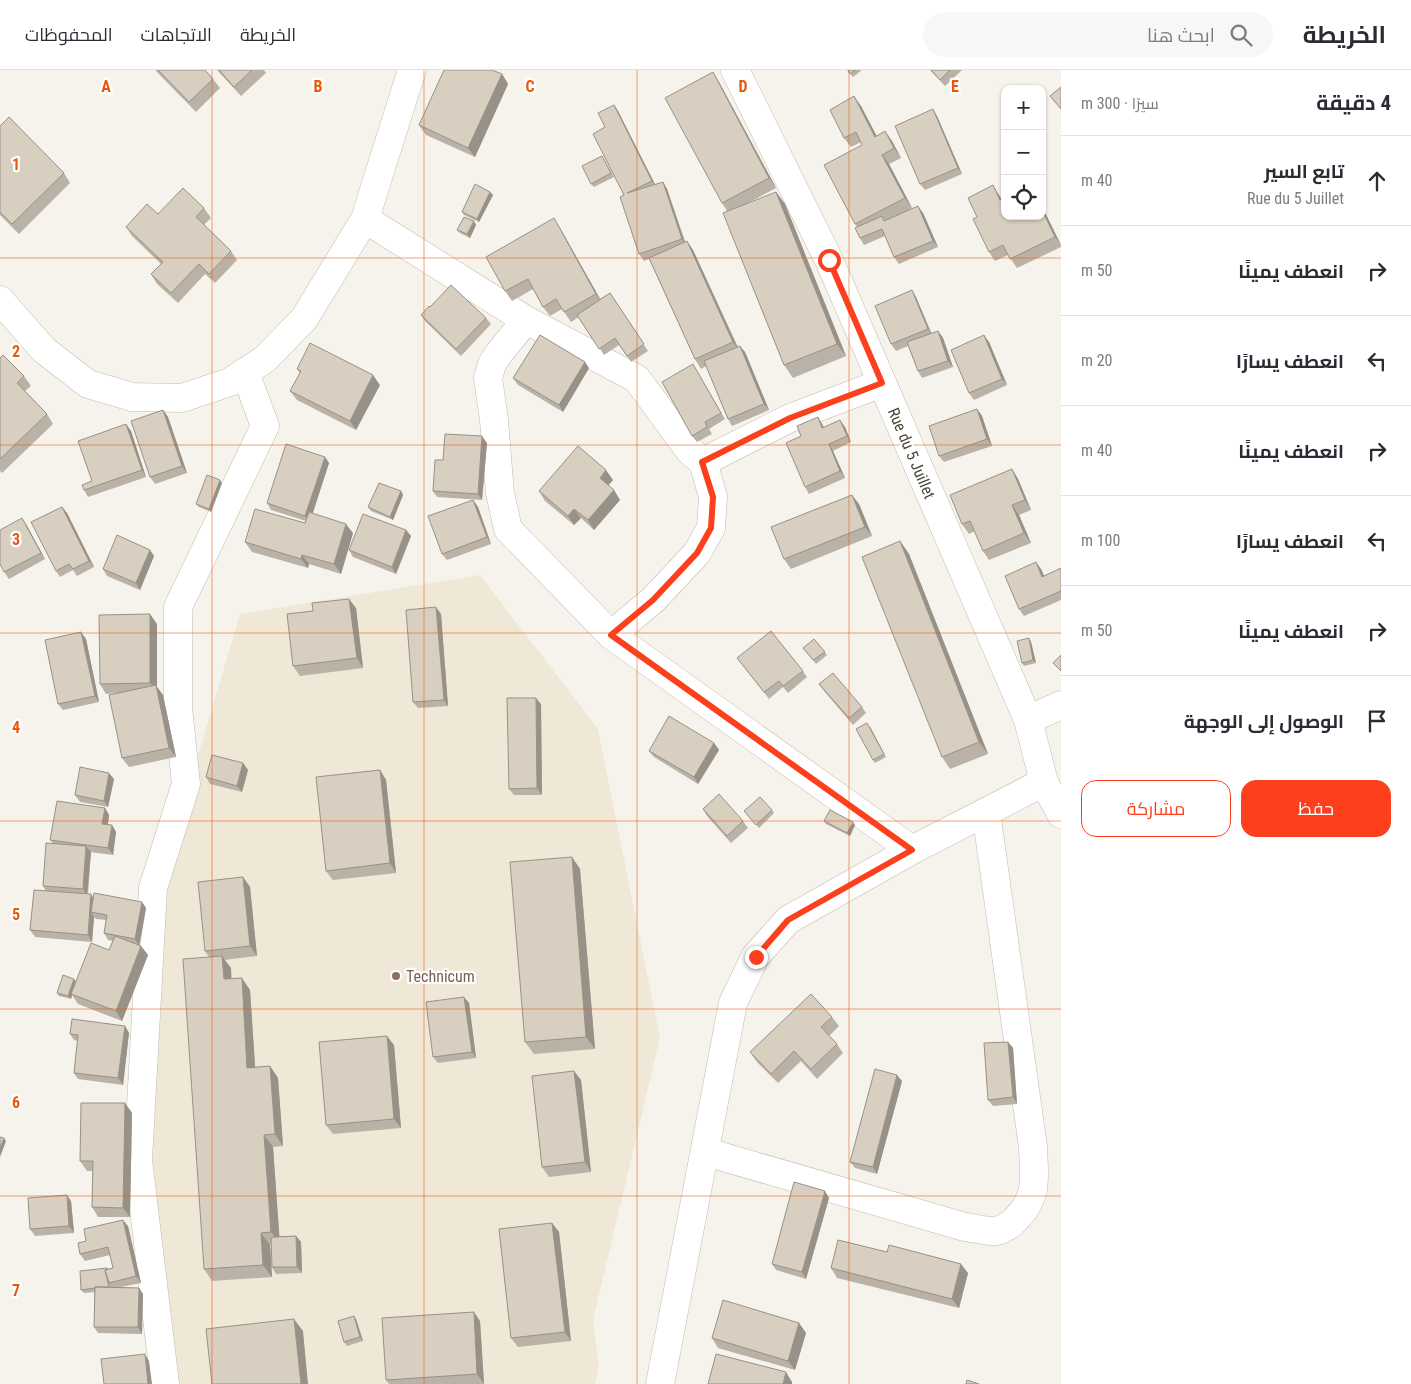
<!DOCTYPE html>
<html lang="ar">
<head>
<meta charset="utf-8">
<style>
	:root { --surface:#fff; --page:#f7f7f7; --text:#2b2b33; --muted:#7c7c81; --line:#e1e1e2; --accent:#fc3f1d }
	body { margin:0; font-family:"Roboto Condensed",Cairo,sans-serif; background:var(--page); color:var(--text); direction:rtl }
	.controls { position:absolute; right:15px; top:15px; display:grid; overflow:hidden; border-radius:10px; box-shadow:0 1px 4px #0004 }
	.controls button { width:45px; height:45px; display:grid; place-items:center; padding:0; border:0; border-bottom:1px solid var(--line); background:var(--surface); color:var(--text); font:25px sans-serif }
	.stop { position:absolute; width:15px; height:15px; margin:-11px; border:4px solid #fc3f1d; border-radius:50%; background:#fff }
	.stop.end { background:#fc3f1d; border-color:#fff; box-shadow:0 1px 5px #0008 }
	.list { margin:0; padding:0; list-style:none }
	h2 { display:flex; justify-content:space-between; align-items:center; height:65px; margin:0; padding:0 20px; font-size:21px }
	h2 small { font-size:16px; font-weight:400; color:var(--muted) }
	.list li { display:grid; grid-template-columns:32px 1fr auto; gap:15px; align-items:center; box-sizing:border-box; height:90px; padding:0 20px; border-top:1px solid var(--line) }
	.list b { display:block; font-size:19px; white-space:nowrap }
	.list p { margin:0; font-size:16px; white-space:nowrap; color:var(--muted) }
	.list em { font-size:16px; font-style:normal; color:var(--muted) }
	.actions { display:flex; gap:10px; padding:15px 20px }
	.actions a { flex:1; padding:11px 0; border:1px solid var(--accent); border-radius:15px; text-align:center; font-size:18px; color:var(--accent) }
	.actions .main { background:var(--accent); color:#fff }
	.icon { flex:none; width:28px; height:28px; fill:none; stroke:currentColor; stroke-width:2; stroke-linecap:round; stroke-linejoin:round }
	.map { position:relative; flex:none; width:1061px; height:1314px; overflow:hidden; direction:ltr }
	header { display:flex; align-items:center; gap:30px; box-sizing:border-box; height:70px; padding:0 25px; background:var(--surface); border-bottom:1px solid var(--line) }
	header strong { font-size:24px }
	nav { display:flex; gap:28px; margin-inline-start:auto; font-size:18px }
	.search { width:350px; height:45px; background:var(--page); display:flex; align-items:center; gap:12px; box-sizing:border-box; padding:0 18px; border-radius:28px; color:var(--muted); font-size:19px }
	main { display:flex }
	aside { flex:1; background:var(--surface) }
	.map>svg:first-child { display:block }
</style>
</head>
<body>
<header>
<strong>الخريطة</strong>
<div class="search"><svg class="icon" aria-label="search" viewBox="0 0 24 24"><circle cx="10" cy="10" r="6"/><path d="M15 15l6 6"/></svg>ابحث هنا</div>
<nav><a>الخريطة</a><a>الاتجاهات</a><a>المحفوظات</a></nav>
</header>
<main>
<aside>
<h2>4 دقيقة<small>سيرًا · 300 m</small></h2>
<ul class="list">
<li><svg class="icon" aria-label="ahead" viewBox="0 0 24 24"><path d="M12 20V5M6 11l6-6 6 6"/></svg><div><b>تابع السير</b><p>Rue du 5 Juillet</p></div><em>40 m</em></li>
<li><svg class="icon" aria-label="right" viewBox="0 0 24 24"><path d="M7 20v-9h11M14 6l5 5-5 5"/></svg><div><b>انعطف يمينًا</b></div><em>50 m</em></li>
<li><svg class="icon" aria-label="left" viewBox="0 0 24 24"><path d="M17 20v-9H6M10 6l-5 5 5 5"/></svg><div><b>انعطف يسارًا</b></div><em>20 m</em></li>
<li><svg class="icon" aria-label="right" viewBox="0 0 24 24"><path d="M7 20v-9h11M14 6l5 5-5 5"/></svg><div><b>انعطف يمينًا</b></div><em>40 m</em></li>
<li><svg class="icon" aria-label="left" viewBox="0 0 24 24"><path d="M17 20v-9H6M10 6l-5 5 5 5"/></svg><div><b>انعطف يسارًا</b></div><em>100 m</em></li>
<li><svg class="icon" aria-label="right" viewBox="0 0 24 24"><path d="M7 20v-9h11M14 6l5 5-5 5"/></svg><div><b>انعطف يمينًا</b></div><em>50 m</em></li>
<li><svg class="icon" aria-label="arrive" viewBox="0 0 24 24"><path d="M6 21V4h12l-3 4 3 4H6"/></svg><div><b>الوصول إلى الوجهة</b></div></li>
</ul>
<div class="actions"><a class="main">حفظ</a><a>مشاركة</a></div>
</aside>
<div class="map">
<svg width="1061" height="1314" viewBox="0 0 1061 1314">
	<rect width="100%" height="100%" fill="#f6f3ec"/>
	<path fill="#efe8d6" d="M480 505 598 659 660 968 593 1250 599 1296 595 1314H154L123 1085 151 844 240 544Z"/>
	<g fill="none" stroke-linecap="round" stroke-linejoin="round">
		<defs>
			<path id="minor" d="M365 149 526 250 637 309 689 380 703 392 713 427 711 458 697 483 653 530 611 565
				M0 230 44 280 88 314 132 327 182 328 230 312 265 289 304 249 365 149 380 101 412 0
				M526 250 500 282 492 294 488 308 494 350 500 423 508 459 611 565 912 780
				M703 392 790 348 882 313
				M1028 650 1061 635
				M706 1082 965 1157C974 1158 988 1162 996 1161 1002 1160 1012 1154 1016 1149 1039 1127 1034 1106 1033 1077L986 742
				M165 1314 138 1090 153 818 186 714 178 638V537L265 356 245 302
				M660 1314 733 933 755 887 788 850 912 780 1044 712"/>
			<path id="tertiary" d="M735 0 829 190 1028 650 1044 712 1061 744"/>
		</defs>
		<use href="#minor" stroke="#c2bbae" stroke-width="29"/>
		<use href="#tertiary" stroke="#c2bbae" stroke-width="29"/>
		<use href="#minor" stroke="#fff" stroke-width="28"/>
		<use href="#tertiary" stroke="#fff" stroke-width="28"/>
	</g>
	<path fill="#bab2a6" d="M155 0H205L213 9 220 18 196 42Z
		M217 0H264L266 3 241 26Z
		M847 0H862L853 7Z
		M930 0H962L945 16Z
		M502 4 508 14 475 87 426 65 419 55Z
		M719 12 776 118 744 135 776 122 785 134 846 286 793 308 784 295 727 141 722 133Z
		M614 35 618 41 655 115 663 112 667 119 685 171H687L693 180 738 277 745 282 769 340 732 356 728 349 706 296 701 299 695 289 649 189 644 191 639 184 605 57Z
		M861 36 876 66 892 71 901 88 889 94 912 138 893 148 923 143 938 177 899 194 894 187 885 166 864 175 860 168 857 157 855 154 862 75 861 72 851 77 844 68Z
		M937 46 962 104 925 120 920 114Z
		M0 56 64 103 70 113 19 164 0 145Z
		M602 86 614 107 594 117 591 114Z
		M490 122 493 125 479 152 464 145 462 142Z
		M999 125 1002 130 1042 146 1061 175V177L1017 198 1008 185 995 191 989 182Z
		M204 138 211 148 204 155 231 181 237 190 215 213 205 204 178 233 157 214 151 204 161 194 132 166 126 157 158 144Z
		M474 151 476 155 470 168 460 163 457 160Z
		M560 158 600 229 610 223 648 281 631 292 619 275 604 285 579 247 571 252 562 239 550 246 543 237 533 219 512 231 505 221Z
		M912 220 916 227 932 264 938 261 943 268 953 297 922 308 918 301 908 276 896 281 891 274Z
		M430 237 486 248 491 254 461 286 425 251 421 245Z
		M989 272 1007 315 974 330 969 323Z
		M0 288 24 306 31 316 25 321 47 344 53 354 2 403 0 401Z
		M589 298 563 342 518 315 513 308Z
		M297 299 380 315 356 360 297 330 290 321 300 303Z
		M697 301 725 349 709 359 712 364 697 372 692 366Z
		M977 339 982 346 992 376 944 392 939 386Z
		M163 340 168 347 187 403 155 414 150 407Z
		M818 347 824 357H845L851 372 833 381 845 408 809 424 805 417 801 366Z
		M126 354 131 361 146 407 88 427 84 420 92 411Z
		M487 373 482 430 437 427 433 421 443 390Z
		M325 387 329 393 312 444 353 463 341 504 309 494 308 498 252 482 245 472 305 453 306 451 271 440 267 433Z
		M1012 399 1018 409 1031 440 1019 445 1031 473 989 490 983 481 975 461 969 464 962 454Z
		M613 410 608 415 620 430 594 460 581 448 574 455 545 431 539 421Z
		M222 413 211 442 199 437 196 434Z
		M401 421 403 425 393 450 371 441 368 437Z
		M473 430 478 437 491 474 447 490 442 484Z
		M859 434 872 466 791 499 784 489Z
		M62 437 67 443 94 497 77 506 73 500 60 507 56 501Z
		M26 454 45 489 9 509 4 502Z
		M406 460 411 466 396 504 353 487 349 480Z
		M900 471 909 484 988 684 950 699 942 687Z
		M150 480 154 486 140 520 107 506 103 499Z
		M1061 498V530L1024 546 1019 539 1041 499 1044 506Z
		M356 538 363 598 300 606 293 596Z
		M441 544 448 636 418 638 413 632Z
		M157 554V617L163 625 176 687 129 697 122 688 118 623 106 624 100 614Z
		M1029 568 1031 572 1036 593 1024 596 1022 593Z
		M86 569 99 632 63 640 58 634Z
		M814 569 827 585 816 594 803 578Z
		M737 588 803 601 807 607 788 623 783 617 769 629Z
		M819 614 862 637 866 643 853 655 824 621Z
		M541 634 542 725H514L509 719Z
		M870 656 886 687 875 693 873 690Z
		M714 673 719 680 698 714 654 687 649 681Z
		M243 693 248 700 242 722 210 714 206 707Z
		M380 700 386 710 396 803 333 810 326 801Z
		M114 709 108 737 80 732 75 725Z
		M105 738 109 745 108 755H112L116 762 113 785 90 782H91L88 824 93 828 142 832 146 838 140 875 148 885 122 951 78 934 72 925 71 929 59 926 57 923 74 909 76 912 109 880 113 871 108 870 104 863 106 850 96 849 94 847 92 872 35 867 30 860 46 821 43 816 53 773 50 770Z
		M703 739 743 751 748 758 731 773 707 746Z
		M772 740 774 743 759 758 744 741Z
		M824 751 855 755 850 766 826 754Z
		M572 787 580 799 595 979 534 984 525 972Z
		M243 807 250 817 257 886 224 890 231 898V908L250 920 255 997 270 996 278 1008 283 1076 273 1077 279 1166H296L301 1172 302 1203 276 1204 272 1197V1175H270L272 1207 212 1211 204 1199 209 887 205 881Z
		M469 933 476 988 438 993 433 987Z
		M832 947 839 956 829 966 837 974 843 983 817 1009 801 991 778 1013 757 992 750 982Z
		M125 956 129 963 123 1015 78 1009 74 1003 78 971 74 970 70 964Z
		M1008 972 1013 978 1017 1034 993 1036 988 1030Z
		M394 975 401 1058 333 1064 326 1055Z
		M574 1001 581 1010 591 1102 549 1107 542 1097Z
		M902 1011 877 1104 855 1098 850 1092Z
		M125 1033 132 1043 130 1147H98L92 1137 93 1101H87L80 1091Z
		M829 1128 806 1209 776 1200 772 1194Z
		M71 1131 74 1163 35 1166 30 1159Z
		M552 1153 559 1162 571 1271 518 1277 511 1268Z
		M128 1156 141 1213 121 1217 139 1218 143 1224 142 1264 98 1263 94 1257V1222L84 1223 81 1220 108 1199 113 1198 110 1185 85 1191 80 1184 86 1171Z
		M831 1198 968 1203 959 1238 837 1208Z
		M354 1246 356 1249 363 1271 347 1276 344 1272Z
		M480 1251 484 1314H389L386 1310Z
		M799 1253 806 1263 795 1300 718 1278 712 1268Z"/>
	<path fill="#979187" d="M713 2 719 12 776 118 769 108Z
		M502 4 508 14 475 87 468 78Z
		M854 26 861 36 882 76 875 67Z
		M614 35 618 41 657 118 652 111Z
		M933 39 937 46 962 104 958 98Z
		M885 61 892 71 901 88 894 78Z
		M882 85 889 94 912 138 905 128Z
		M663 112 667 119 686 176 682 169Z
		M993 115 999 125 1005 136 1000 130Z
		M490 122 493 125 479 152 477 149Z
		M776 122 785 134 846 286 837 274Z
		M918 136 923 143 938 177 933 171Z
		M1042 136 1061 175 1055 167 1042 140Z
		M554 148 560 158 603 234 596 224Z
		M474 151 476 155 470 168 467 164Z
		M687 171 693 180 739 281 733 272Z
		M912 220 916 227 932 266 928 259Z
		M938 261 943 268 953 297 948 291Z
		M984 265 989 272 1007 315 1002 309Z
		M740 276 745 282 769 340 764 334Z
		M585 292 589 298 563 342 559 335Z
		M373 305 380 315 356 360 350 351Z
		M977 339 982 346 992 376 987 369Z
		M163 340 168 347 187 403 182 396Z
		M818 347 822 354 827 365 822 358Z
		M840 350 845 357 851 372 847 366Z
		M126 354 131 361 146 407 142 400Z
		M482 366 487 373 482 430 478 424Z
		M829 374 833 381 845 408 840 401Z
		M325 387 329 393 310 452 305 446Z
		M1012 399 1018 409 1031 440 1025 430Z
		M606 400 613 410 606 418 600 408Z
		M220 410 222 413 211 442 209 439Z
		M614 420 620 430 594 460 588 450Z
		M401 421 403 425 393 450 390 447Z
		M852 425 859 434 872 466 865 457Z
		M473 430 478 437 491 474 487 467Z
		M1012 435 1019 445 1031 473 1024 463Z
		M62 437 67 443 94 497 89 491Z
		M574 439 581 448 574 455 568 446Z
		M22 448 26 454 45 489 41 483Z
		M346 454 353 463 341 504 334 494Z
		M406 460 411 466 396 504 392 497Z
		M900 471 909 484 988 684 979 672Z
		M150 480 154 486 140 520 136 513Z
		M302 485 309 494 308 498 301 489Z
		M1036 492 1041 499 1047 513 1042 507Z
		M349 529 356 538 363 598 357 588Z
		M436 537 441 544 448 636 444 630Z
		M150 544 157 554V617L163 625 176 687 169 678 157 623 150 613Z
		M81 562 86 569 99 632 95 626Z
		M1029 568 1031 572 1036 593 1033 590Z
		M536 628 541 634 542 725 537 718Z
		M714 673 719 680 698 714 694 707Z
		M243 693 248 700 242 722 237 716Z
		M380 700 386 710 396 803 390 793Z
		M109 703 114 709 108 737 104 731Z
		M105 738 109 745 107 760 102 754Z
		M853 752 855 755 850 766 847 763Z
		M112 755 116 762 113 785 108 778Z
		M86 776 91 782 87 826 83 819Z
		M572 787 580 799 595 979 586 967Z
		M243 807 250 817 257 886 250 876Z
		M91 824 95 831 91 842 94 847 92 872 88 865Z
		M142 832 146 838 139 876 135 869Z
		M141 876 148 885 122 951 116 941Z
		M222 886 231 898 232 921 224 909Z
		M242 908 250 920 256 1010 247 998Z
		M74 909 76 912 71 929 68 926Z
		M464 927 469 933 476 988 472 982Z
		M125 956 129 963 123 1015 118 1008Z
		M387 966 394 975 401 1058 394 1049Z
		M1008 972 1013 978 1017 1034 1013 1027Z
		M270 996 278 1008 283 1076 275 1064Z
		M574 1001 581 1010 591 1102 585 1092Z
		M897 1005 902 1011 877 1104 873 1097Z
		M125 1033 132 1043 130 1147 123 1138Z
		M264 1065 273 1077 280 1174 271 1162Z
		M4 1068 6 1071 0 1087V1078Z
		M825 1121 829 1128 806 1209 802 1202Z
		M67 1125 71 1131 74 1163 69 1156Z
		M123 1150 128 1156 141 1213 136 1206Z
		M552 1153 559 1162 571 1271 565 1262Z
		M261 1163 270 1175 272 1207 263 1195Z
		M296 1166 301 1172 302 1203 297 1197Z
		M961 1194 968 1203 959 1238 952 1229Z
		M139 1218 143 1224 142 1264 138 1257Z
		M474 1242 480 1251 484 1314 477 1304Z
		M354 1246 356 1249 363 1271 360 1267Z
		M294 1249 303 1261 308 1314H301Z
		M799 1253 806 1263 795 1300 788 1291Z
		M145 1284 149 1291 152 1314H148Z
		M786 1302 792 1312V1314H783Z"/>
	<path fill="#d8cfc1" stroke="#979187" d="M158 0H205L213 9 189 32Z
		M219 0H252L234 17Z
		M444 0H492L502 4 468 78 419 55Z
		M848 0H855L850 4Z
		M931 0H950L940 10Z
		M713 2 769 108 722 133 665 28Z
		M1061 17V39L1050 26Z
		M854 26 875 67 885 61 894 78 882 85 905 128 855 154 824 95 862 75 856 62 844 68 830 40Z
		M614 35 652 111 627 123 663 112 682 169 639 184 620 127 624 125 593 64 605 57 598 43Z
		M933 39 958 98 920 114 895 56Z
		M9 47 64 103 12 154 0 142V56Z
		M602 86 611 103 591 114 582 96Z
		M475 114 490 122 477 149 462 142Z
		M993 115 1000 130 1005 128V146H1042V140L1055 167 1010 189 1003 175 989 182 973 149 977 147 968 128Z
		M183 118 204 138 196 147 231 181 209 204 199 194 171 223 151 204 163 192 126 157 147 134 158 144Z
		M776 122 837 274 784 295 723 143Z
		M918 136 933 171 894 187 882 159 860 168 855 158 882 146 884 151Z
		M464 147 474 151 467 164 457 160Z
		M554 148 596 224 564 242 556 229 543 237 528 209 505 221 486 187Z
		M687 171 733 272 695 289 649 188Z
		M451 215 486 248 456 279 421 245 429 236 430 237Z
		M912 220 928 259 891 274 875 236Z
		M610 223 644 274 627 286 615 268 599 279 577 245Z
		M938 261 948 291 918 301 907 272Z
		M540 265 585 292 559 335 513 308Z
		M984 265 1002 309 969 323 951 280Z
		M310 273 373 305 350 351 290 321 301 301 297 299Z
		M740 276 764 334 728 349 704 291Z
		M3 285 24 306 17 313 47 344 0 389V288Z
		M693 294 721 343 705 352 707 357 692 366 662 312Z
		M977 339 987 369 939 386 929 356Z
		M163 340 182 396 150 407 131 351Z
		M818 347 822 358 840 350 847 366 829 374 840 401 805 417 786 373 801 366 797 356Z
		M126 354 142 400 84 420 82 415 92 411 78 371Z
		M445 364 482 366 478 424 433 421 435 390H443Z
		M286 374 325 387 305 446 267 433Z
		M578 376 606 400 600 408 614 420 588 450 574 439 568 446 539 421Z
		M1012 399 1025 430 1012 435 1024 463 983 481 970 451 962 454 950 425Z
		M207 405 220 410 209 439 196 434Z
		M379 413 401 421 390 447 368 437Z
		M852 425 865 457 784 489 771 457Z
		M473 430 487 467 442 484 428 446Z
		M62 437 89 491 73 499 69 494 56 501 31 452Z
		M255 439 305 453 309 442 346 454 334 494 302 485 301 489 245 472Z
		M363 444 406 460 392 497 349 480Z
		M22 448 41 483 4 502 0 494V460Z
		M117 465 150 480 136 513 103 499Z
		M900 471 979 672 942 687 862 487Z
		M1036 492 1042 507 1061 498V521L1019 539 1005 506Z
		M349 529 357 588 293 596 287 544 313 541 312 533Z
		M436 537 444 630 413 632 406 540Z
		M150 544V613L100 614 99 545Z
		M771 561 803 601 783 616 779 611 764 622 737 588Z
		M81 562 95 626 58 634 45 570Z
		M1029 568 1033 590 1022 593 1017 571Z
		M814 569 825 582 813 590 803 578Z
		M1061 585V601L1053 593Z
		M833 603 862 637 849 648 819 614Z
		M156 615 169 678 122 688 109 625Z
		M507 628H536L537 718 509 719Z
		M669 646 714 673 694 707 649 681Z
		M867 653 884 684 873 690 856 659Z
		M212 685 243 693 237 716 206 707Z
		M80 697 109 703 104 731 75 725Z
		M380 700 390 793 326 801 316 707Z
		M719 724 743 751 727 766 703 739Z
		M760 727 772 740 756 755 744 741Z
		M57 731 105 738 102 754 112 755 108 778 50 770Z
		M830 740 853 752 847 763 824 751Z
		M46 773 86 776 83 819 43 816Z
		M572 787 586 967 525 972 510 792Z
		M243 807 250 876 205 881 198 812Z
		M34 820 91 824 88 865 30 860Z
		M94 823 142 832 135 869 104 863 107 845 91 842Z
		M115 866 141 876 116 941 71 924 91 873 109 880Z
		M222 886 224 909 242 908 247 998 270 996 275 1064 264 1065 271 1162 261 1163 263 1195 204 1199 183 889Z
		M63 905 74 909 68 926 57 923Z
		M811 924 832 947 821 957 837 974 811 999 794 981 771 1004 750 982Z
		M464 927 472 982 433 987 426 932Z
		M72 949 125 956 118 1008 74 1003 78 965 70 964Z
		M387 966 394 1049 326 1055 319 972Z
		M1008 972 1013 1027 988 1030 984 973Z
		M875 999 897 1005 873 1097 850 1092Z
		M574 1001 585 1092 542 1097 532 1006Z
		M81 1033H125L123 1138 92 1137 93 1091H80Z
		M0 1067 4 1068 0 1078Z
		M794 1112 825 1121 802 1202 772 1194Z
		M67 1125 69 1156 30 1159 28 1128Z
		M123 1150 136 1206 109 1213 105 1200 113 1198 108 1177 80 1184 78 1173 86 1171 84 1159Z
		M552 1153 565 1262 511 1268 499 1159Z
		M296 1166 297 1197H272L271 1168 275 1167Z
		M838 1170 887 1182 889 1175 961 1194 952 1229 831 1198Z
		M107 1198 108 1199 105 1200 109 1217H95V1218L81 1220 80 1201Z
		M95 1217 139 1218 138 1257H94Z
		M723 1230 799 1253 788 1291 712 1268Z
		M474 1242 477 1304 386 1310 382 1248Z
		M354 1246 360 1267 344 1272 338 1251Z
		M294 1249 301 1314H212L206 1259Z
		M145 1284 148 1314H104L101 1289Z
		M716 1284 786 1302 783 1314H708Z
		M967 1310 979 1314H966Z"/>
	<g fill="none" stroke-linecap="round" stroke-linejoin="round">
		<path stroke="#fc3f1d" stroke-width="6" d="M756 887 788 850 912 780 611 565 653 530 697 483 711 458 713 427 702 392 790 348 882 313 829 190"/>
	</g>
	<path fill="none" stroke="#e8590c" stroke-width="1" stroke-opacity="0.55" d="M212 0V1314M424 0V1314M637 0V1314M849 0V1314M0 188H1061M0 375H1061M0 563H1061M0 751H1061M0 939H1061M0 1126H1061"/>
	<circle fill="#8d6e63" stroke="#fff" stroke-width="2" cx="396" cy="906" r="5"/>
	<g text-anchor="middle" stroke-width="4.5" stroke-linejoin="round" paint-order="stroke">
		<g font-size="16" fill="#4b4439" stroke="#fff">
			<text transform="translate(912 383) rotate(67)" y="6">Rue du 5 Juillet</text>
		</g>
		<g font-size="16" fill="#785e54" stroke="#fff" text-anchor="start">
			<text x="406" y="912">Technicum</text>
		</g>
	</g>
	<g font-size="16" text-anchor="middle" font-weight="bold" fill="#e8590c" stroke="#fff" stroke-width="4.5" stroke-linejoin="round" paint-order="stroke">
		<text x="106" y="22">A</text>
		<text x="318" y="22">B</text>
		<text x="530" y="22">C</text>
		<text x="743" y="22">D</text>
		<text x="955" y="22">E</text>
		<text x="16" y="100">1</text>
		<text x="16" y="287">2</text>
		<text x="16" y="475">3</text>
		<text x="16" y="663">4</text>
		<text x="16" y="850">5</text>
		<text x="16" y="1038">6</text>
		<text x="16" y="1226">7</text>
	</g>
</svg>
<div class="controls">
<button>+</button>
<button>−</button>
<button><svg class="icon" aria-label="locate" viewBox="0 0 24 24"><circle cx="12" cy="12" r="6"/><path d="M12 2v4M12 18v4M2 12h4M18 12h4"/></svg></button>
</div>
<div class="stop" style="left:829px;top:190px"></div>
<div class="stop end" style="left:756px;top:887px"></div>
</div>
</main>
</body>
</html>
